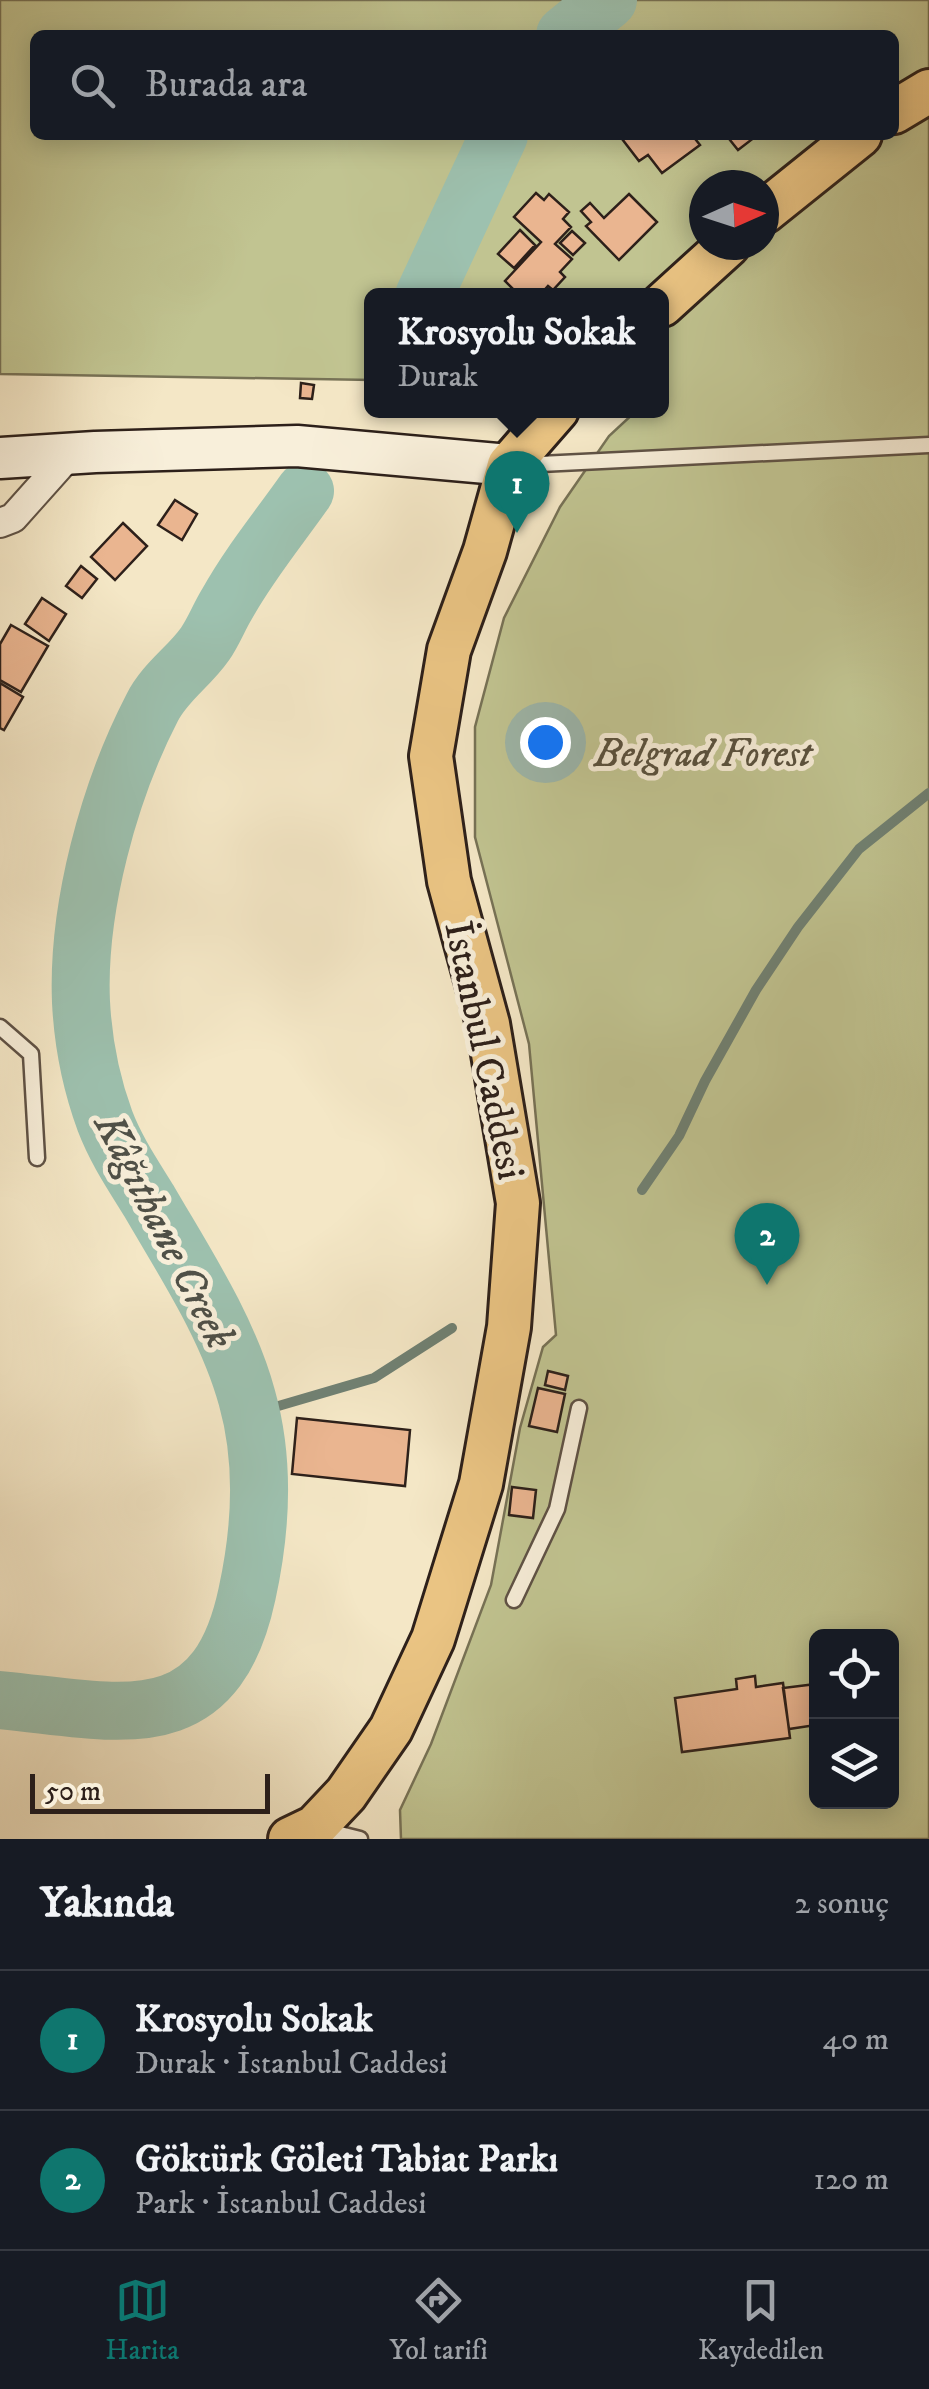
<!DOCTYPE html>
<html lang="tr">
<head>
<meta charset="utf-8">
<style>
	:root { --surface:#171b24; --page:#242831; --text:#f1f3f6; --muted:#9ea1a6; --line:#363941; --accent:#0f766e }
	body { margin:0; font-family:"IM FELL DW Pica",serif; background:var(--page); color:var(--text) }
	.controls { position:absolute; right:30px; bottom:30px; display:grid; overflow:hidden; border-radius:15px; box-shadow:0 5px 25px #0003 }
	.controls button { width:90px; height:90px; display:grid; place-items:center; padding:0; border:0; border-bottom:2px solid var(--line); background:var(--surface); color:var(--text); font:50px sans-serif }
	.compass { position:absolute; left:689px; top:170px; width:90px; height:90px; border-radius:50%; background:var(--surface); box-shadow:0 5px 25px #0003; rotate:87deg }
	.scale { position:absolute; left:30px; bottom:25px; width:240px; box-sizing:border-box; padding-left:10px; border:5px solid #2d201a; border-top:0; font-size:28px; line-height:35px; white-space:nowrap; color:#2d201a; -webkit-text-stroke:8px #f8efda; paint-order:stroke }
	.you { position:absolute; left:545px; top:742px; width:35px; height:35px; margin:-25px; border:8px solid #fff; border-radius:50%; background:#1a73e8; box-shadow:0 0 0 15px #1a73e833 }
	.badge { display:grid; place-items:center; width:65px; height:65px; border-radius:50%; background:var(--accent); color:#fff; font-size:32px; font-weight:700 }
	.pin { position:absolute; translate:-50% -82px; filter:drop-shadow(0 2px 5px #0008) }
	.pin::after { content:''; position:absolute; top:52px; width:35px; height:30px; background:inherit; clip-path:polygon(0 0,100% 0,50% 100%) }
	.popup { position:absolute; left:364px; top:288px; width:305px; height:130px; box-sizing:border-box; display:grid; place-content:center; border-radius:15px; background:var(--surface); filter:drop-shadow(0 2px 8px #0005); font-size:32px; white-space:nowrap; color:var(--muted) }
	.popup b { font-size:38px; color:var(--text) }
	.popup::after { content:''; position:absolute; left:50%; top:100%; margin-left:-20px; border:20px solid transparent; border-top-color:var(--surface) }
	.list { margin:0; padding:0; list-style:none }
	h2 { display:flex; justify-content:space-between; align-items:center; height:130px; margin:0; padding:0 40px; font-size:42px }
	h2 small { font-size:32px; font-weight:400; color:var(--muted) }
	.list li { display:grid; grid-template-columns:65px 1fr auto; gap:30px; align-items:center; box-sizing:border-box; height:140px; padding:0 40px; border-top:2px solid var(--line) }
	.list b { display:block; font-size:38px; white-space:nowrap }
	.list p { margin:0; font-size:32px; white-space:nowrap; color:var(--muted) }
	.list em { font-size:32px; font-style:normal; color:var(--muted) }
	.icon { flex:none; width:55px; height:55px; fill:none; stroke:currentColor; stroke-width:2; stroke-linecap:round; stroke-linejoin:round }
	.map { position:relative; flex:none; width:929px; height:1839px; overflow:hidden }
	.search { position:absolute; background:var(--surface); box-shadow:0 5px 25px #0003; left:30px; right:30px; top:30px; height:110px; display:flex; align-items:center; gap:25px; box-sizing:border-box; padding:0 35px; border-radius:15px; color:var(--muted); font-size:38px }
	.sheet { height:410px; background:var(--surface) }
	nav { display:flex; justify-content:space-around; align-items:center; box-sizing:border-box; height:140px; border-top:2px solid var(--line); background:var(--surface); font-size:28px; color:var(--muted) }
	nav a { display:grid; justify-items:center; gap:5px }
	nav .on { color:var(--accent) }
	.map>svg:first-child { display:block }
</style>
</head>
<body>
<div class="map">
<svg width="929" height="1839" viewBox="0 0 929 1839">
	<rect width="100%" height="100%" fill="#f4e7c6"/>
	<filter id="stains"><feTurbulence type="fractalNoise" baseFrequency=".002" numOctaves="4"/><feColorMatrix values="0 0 0 0 .2 0 0 0 0 .09 0 0 0 0 .02 0 0 0 .5 -.17"/></filter>
	<radialGradient id="worn" r=".72"><stop offset=".6" stop-color="#630" stop-opacity="0"/><stop offset="1" stop-color="#630" stop-opacity=".3"/></radialGradient>
	<path fill="#c1c491" stroke="#777256" stroke-width="2.5" fill-rule="evenodd" d="M0 0H929V1839H401L400 1810 431 1744 491 1585 520 1428 543 1347 556 1335 529 1044 475 837V727L504 618 560 507 609 436 636 411 662 410V296H372V380L0 374ZM35 35H894V135H35ZM704 185H764V245H704ZM816 1636H892V1802H816Z"/>
	<g fill="none" stroke-linecap="round" stroke-linejoin="round">
		<path stroke="#708173" stroke-width="10" d="M642 1190 679 1136 705 1081 756 990 798 927 859 849 929 793
			M251 1414 374 1378 452 1328"/>
		<path stroke="#9dc1af" stroke-width="58" d="M565 35 608 0
			M424 296 499 135
			M0 1700C117 1711 215 1744 247 1594 261 1530 265 1462 247 1398 228 1328 185 1263 149 1201 133 1175 116 1150 105 1121 91 1083 83 1042 81 1002 77 908 109 791 152 708 165 682 189 667 205 644 214 631 219 617 227 604 249 564 279 528 305 491"/>
	</g>
	<path fill="#eab590" stroke="#2d201a" stroke-width="2.5" d="M619 135H692L700 145 662 173 648 155 639 161Z
		M726 135H754L755 137 738 150Z
		M536 193 544 200 549 194 569 212 563 219 571 227 555 244 572 259 560 272 565 277 553 290 548 286 539 296H520L505 281 541 242 514 217Z
		M629 194 657 222 619 260 586 226 591 222 581 211 590 203 604 218Z
		M520 230 535 245 514 268 498 254Z
		M572 231 585 243 573 255 560 243Z
		M301 383 314 385 312 399 300 398Z
		M175 500 197 514 182 540 158 525Z
		M123 523 147 546 115 580 91 557Z
		M81 566 97 579 82 598 66 586Z
		M42 598 66 614 49 641 25 624Z
		M11 625 48 646 21 692 0 680V644Z
		M0 683 23 697 4 730 0 728Z
		M548 1371 568 1376 565 1390 545 1385Z
		M538 1388 565 1394 557 1432 529 1426Z
		M297 1418 410 1430 405 1486 292 1474Z
		M512 1487 536 1490 533 1518 509 1515Z
		M755 1676 756 1687 783 1683 790 1738 682 1752 675 1698 737 1689 736 1679Z
		M816 1684V1725L789 1729 783 1688Z"/>
	<g fill="none" stroke-linecap="round" stroke-linejoin="round">
		<defs>
			<path id="service" d="M520 465 929 445
				M0 1027 31 1054 37 1158
				M514 1600 557 1509 579 1408
				M320 1829 360 1839"/>
			<path id="minor" d="M0 523 13 518 71 453"/>
			<path id="secondary" d="M0 458 95 452 297 446 509 465"/>
			<path id="primary" d="M894 112 929 91
				M764 212 860 135
				M662 305 728 245
				M290 1839 315 1827 346 1794 391 1729 433 1639 481 1484 509 1327 518 1203 488 1024 449 881 431 756 449 650 485 551 509 465 557 410"/>
		</defs>
		<use href="#service" stroke="#5f5245" stroke-width="19"/>
		<use href="#minor" stroke="#5f5245" stroke-width="32"/>
		<use href="#secondary" stroke="#2d201a" stroke-width="45"/>
		<use href="#primary" stroke="#2d201a" stroke-width="48"/>
		<use href="#service" stroke="#f8efda" stroke-width="14"/>
		<use href="#minor" stroke="#f8efda" stroke-width="28"/>
		<use href="#secondary" stroke="#f8efda" stroke-width="40"/>
		<use href="#primary" stroke="#eac483" stroke-width="42"/>
	</g>
	<g text-anchor="middle" stroke-width="10" stroke-linejoin="round" paint-order="stroke">
		<g font-size="40" font-style="italic" fill="#59513e" stroke="#f8efda">
			<text x="703" y="766">Belgrad Forest</text>
		</g>
		<g font-size="40" fill="#2d201a" stroke="#f8efda">
			<text transform="translate(486 1050) rotate(78)" y="14">İstanbul Caddesi</text>
		</g>
		<g font-size="42" font-style="italic" fill="#4f5047" stroke="#f8efda">
			<text transform="translate(166 1230) rotate(63)" y="15">Kâğıthane Creek</text>
		</g>
	</g>
	<rect width="100%" height="100%" filter="url(#stains)"/>
	<rect width="100%" height="100%" fill="url(#worn)"/>
</svg>
<div class="controls">
<button><svg class="icon" aria-label="locate" viewBox="0 0 24 24"><circle cx="12" cy="12" r="6"/><path d="M12 2v4M12 18v4M2 12h4M18 12h4"/></svg></button>
<button><svg class="icon" aria-label="layers" viewBox="0 0 24 24"><path d="M12 4l9 5-9 5-9-5zM3 14l9 5 9-5"/></svg></button>
</div>
<svg class="compass" viewBox="-18 -18 36 36"><path d="M0-13l5 13h-10z" fill="#e53935"/><path d="M0 13l5-13h-10z" fill="#9ea1a6"/></svg>
<div class="scale">50 m</div>
<div class="you"></div>
<div class="pin badge" style="left:517px;top:533px">1</div>
<div class="popup"><b>Krosyolu Sokak</b>Durak</div>
<div class="pin badge" style="left:767px;top:1285px">2</div>
<div class="search"><svg class="icon" aria-label="search" viewBox="0 0 24 24"><circle cx="10" cy="10" r="6"/><path d="M15 15l6 6"/></svg>Burada ara</div>
</div>
<section class="sheet">
<h2>Yakında<small>2 sonuç</small></h2>
<ul class="list">
<li><span class="badge">1</span><div><b>Krosyolu Sokak</b><p>Durak · İstanbul Caddesi</p></div><em>40 m</em></li>
<li><span class="badge">2</span><div><b>Göktürk Göleti Tabiat Parkı</b><p>Park · İstanbul Caddesi</p></div><em>120 m</em></li>
</ul>
</section>
<nav>
<a class="on"><svg class="icon" aria-label="map" viewBox="0 0 24 24"><path d="M3 6l6-2 6 2 6-2v14l-6 2-6-2-6 2zM9 4v14M15 6v14"/></svg>Harita</a>
<a><svg class="icon" aria-label="directions" viewBox="0 0 24 24"><path d="M12 3l9 9-9 9-9-9zM9 14v-3h6M13 9l2 2-2 2"/></svg>Yol tarifi</a>
<a><svg class="icon" aria-label="saved" viewBox="0 0 24 24"><path d="M7 4h10v16l-5-4-5 4z"/></svg>Kaydedilen</a>
</nav>
</body>
</html>
